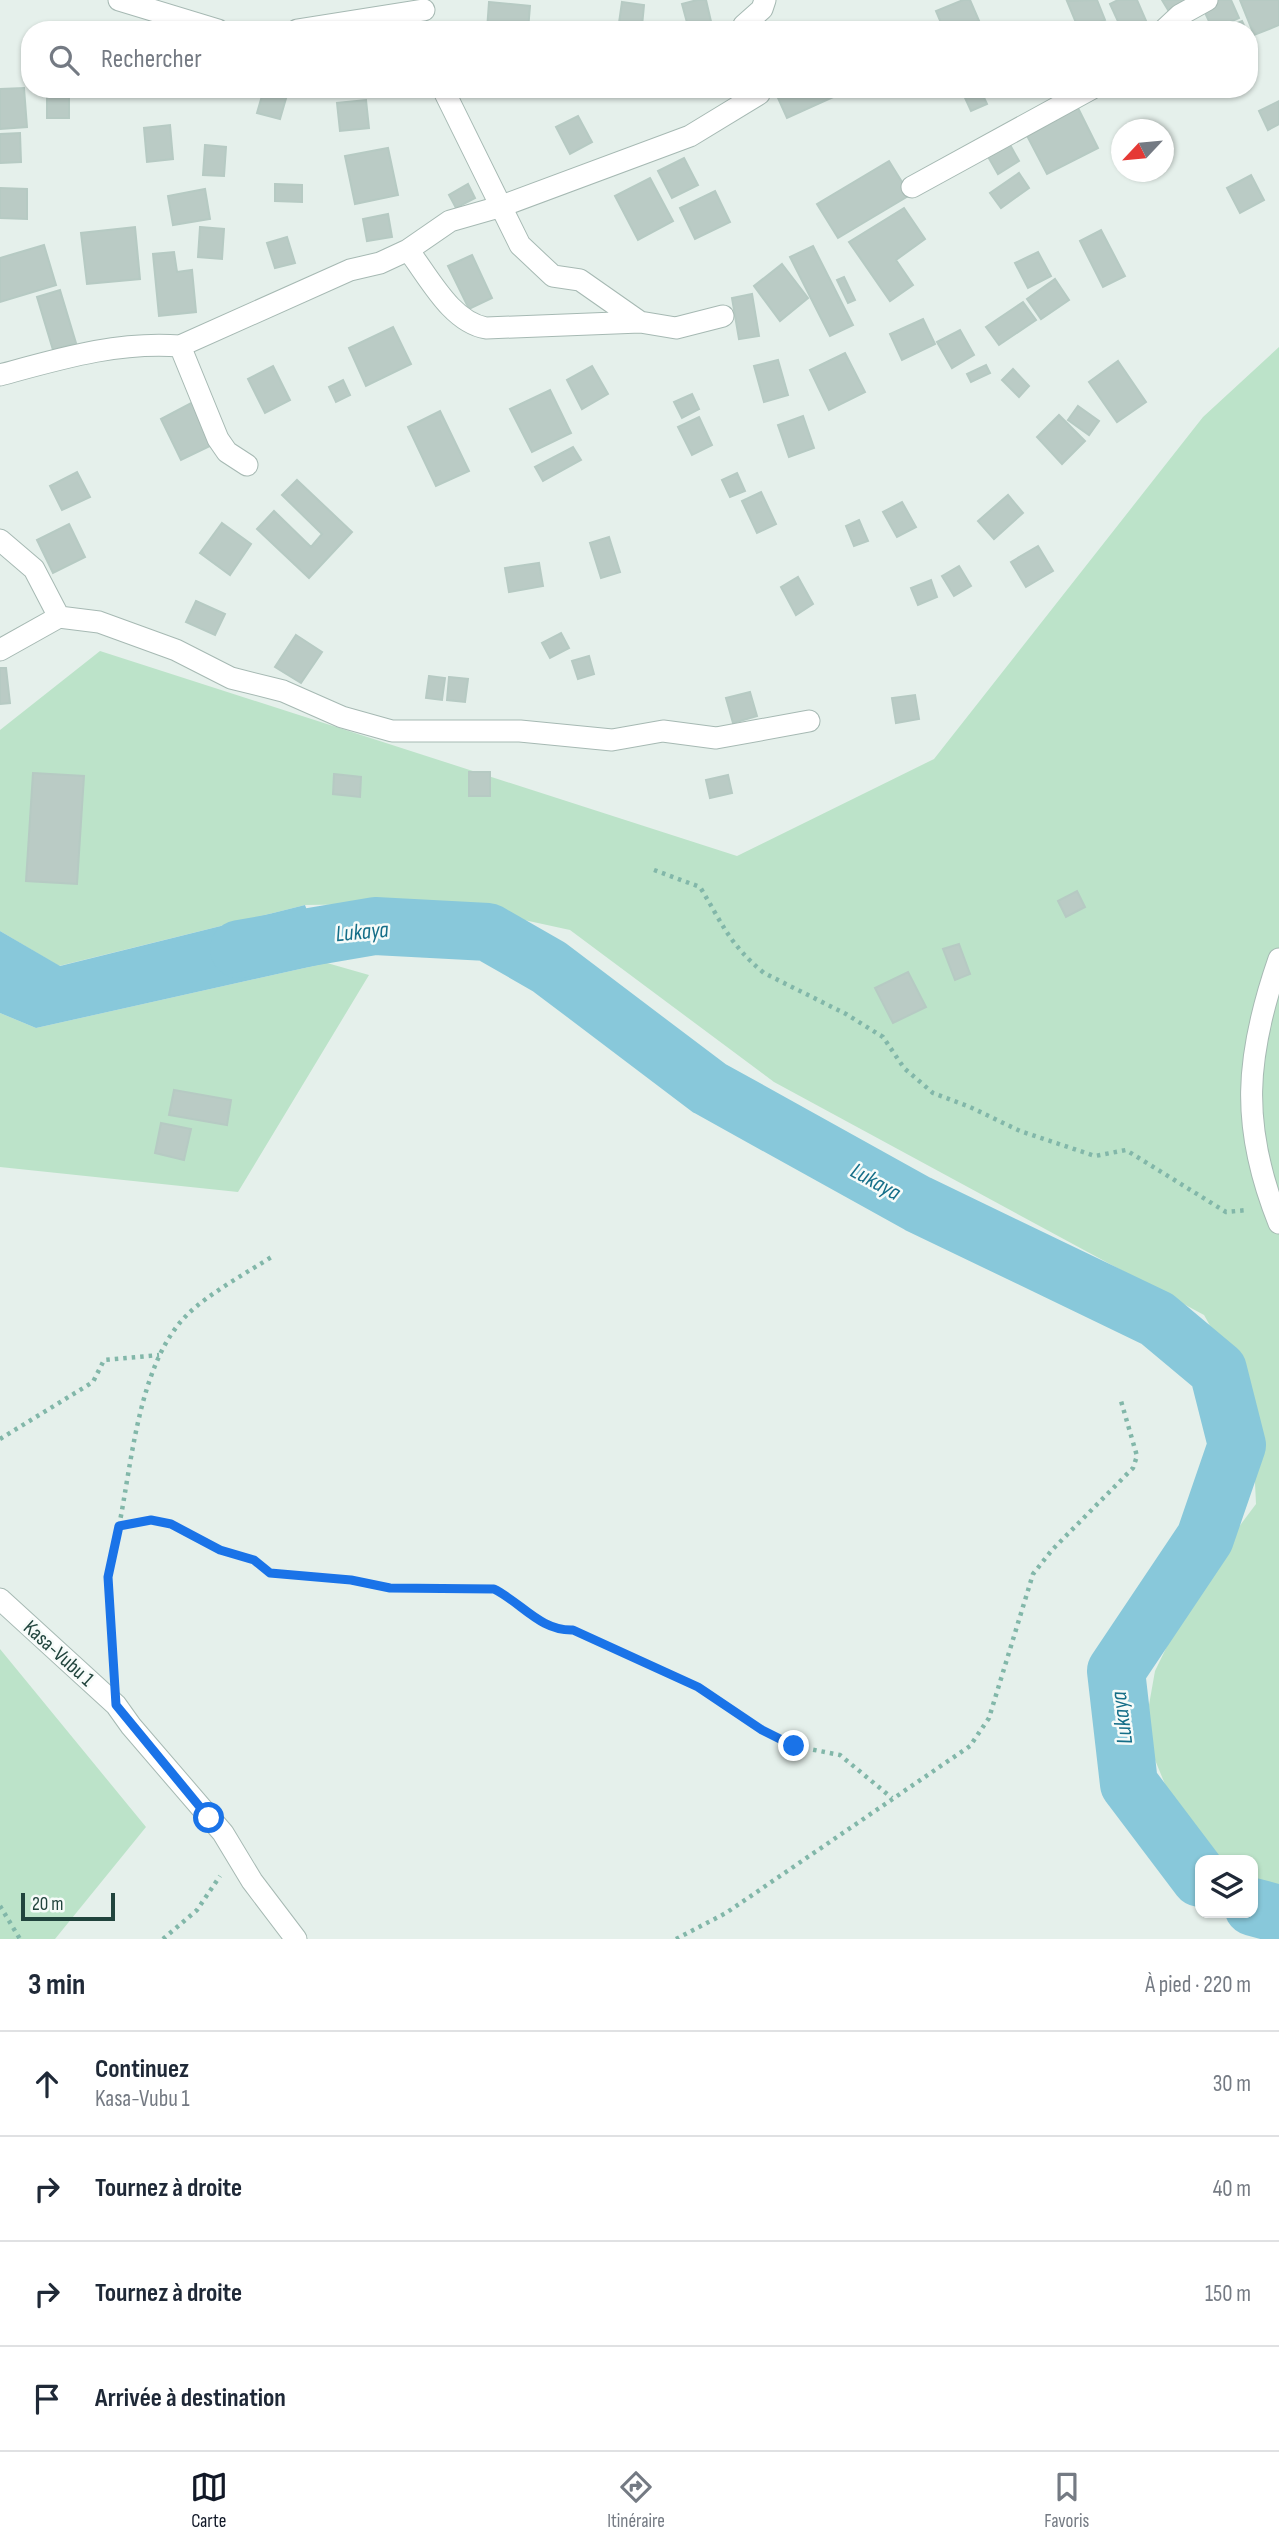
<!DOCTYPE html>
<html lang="fr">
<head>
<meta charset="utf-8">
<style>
	:root { --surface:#fff; --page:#f6f6f7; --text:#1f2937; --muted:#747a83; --line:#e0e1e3; --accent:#111827 }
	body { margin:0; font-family:"Sofia Sans Condensed",sans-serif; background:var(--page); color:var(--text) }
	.controls { position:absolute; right:21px; bottom:21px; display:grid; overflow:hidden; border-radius:14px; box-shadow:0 2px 5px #0004 }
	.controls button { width:63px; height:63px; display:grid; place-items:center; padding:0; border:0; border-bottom:2px solid var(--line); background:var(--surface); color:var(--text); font:35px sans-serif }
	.compass { position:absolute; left:1111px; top:119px; width:63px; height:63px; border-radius:50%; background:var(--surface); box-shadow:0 2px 5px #0004; rotate:244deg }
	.scale { position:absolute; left:21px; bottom:18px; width:94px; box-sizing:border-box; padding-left:7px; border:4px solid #21443d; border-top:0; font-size:19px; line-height:24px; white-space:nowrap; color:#21443d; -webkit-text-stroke:5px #f6fbf9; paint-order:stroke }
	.stop { position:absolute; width:21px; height:21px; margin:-16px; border:5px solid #1a73e8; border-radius:50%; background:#fff }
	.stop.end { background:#1a73e8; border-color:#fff; box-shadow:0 2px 7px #0008 }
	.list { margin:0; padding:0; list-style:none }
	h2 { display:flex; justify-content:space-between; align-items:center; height:91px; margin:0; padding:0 28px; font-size:30px }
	h2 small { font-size:23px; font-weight:400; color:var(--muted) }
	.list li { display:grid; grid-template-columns:46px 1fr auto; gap:21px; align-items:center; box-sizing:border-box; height:105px; padding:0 28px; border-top:2px solid var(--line) }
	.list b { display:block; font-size:26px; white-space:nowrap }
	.list p { margin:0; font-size:23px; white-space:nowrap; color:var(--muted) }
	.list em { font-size:23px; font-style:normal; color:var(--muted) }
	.icon { flex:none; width:38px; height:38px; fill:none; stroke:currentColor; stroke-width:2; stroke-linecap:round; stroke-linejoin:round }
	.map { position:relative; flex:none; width:1279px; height:1939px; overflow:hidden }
	.search { position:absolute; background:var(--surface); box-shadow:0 2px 5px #0004; left:21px; right:21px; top:21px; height:77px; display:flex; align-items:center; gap:18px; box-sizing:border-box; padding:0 24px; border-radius:28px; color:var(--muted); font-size:26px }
	.sheet { height:511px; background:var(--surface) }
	nav { display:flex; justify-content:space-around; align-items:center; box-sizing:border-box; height:98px; border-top:2px solid var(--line); background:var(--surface); font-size:19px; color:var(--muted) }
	nav a { display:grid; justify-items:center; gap:4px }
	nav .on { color:var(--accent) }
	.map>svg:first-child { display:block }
</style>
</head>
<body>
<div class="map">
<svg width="1279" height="1939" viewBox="0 0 1279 1939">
	<rect width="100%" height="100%" fill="#e5f0eb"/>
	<path fill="#bce3c9" d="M1279 347V1893L1253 1891V1860H1218L1178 1816 1144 1733 1155 1671 1199 1580 1256 1504 1251 1398 1204 1315 774 1082 570 930 445 903 305 905 59 966 0 931V730L100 651 737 856 934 759 1203 417Z
		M327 963 369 975 238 1192 0 1167V1013L36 1028Z
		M0 1649 146 1827 55 1939H0Z"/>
	<path fill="#88c8da" d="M305 905 327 963 36 1028 0 1013V931L60 966Z"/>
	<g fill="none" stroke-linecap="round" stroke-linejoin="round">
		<path stroke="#88c8da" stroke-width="58" d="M239 949 375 926 488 932 549 967 709 1088 918 1204 1157 1319 1218 1370 1237 1445 1205 1538 1116 1671 1129 1784 1200 1878
			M1253 1907 1279 1914"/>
	</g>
	<path fill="#bacbc5" stroke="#b6cac3" stroke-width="2" d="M697 0H706L713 30H689L682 4Z
		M963 0H970L980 23 965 30H944L936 11Z
		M1097 0 1105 20 1079 30 1067 1Z
		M1118 0H1137L1150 30H1122L1110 4Z
		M1162 0H1185L1168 10Z
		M1209 0H1231L1239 18 1213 30 1201 4Z
		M1240 0H1279V25L1254 35Z
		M489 2 530 6 528 30H487Z
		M622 2 644 5 642 26 619 23Z
		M1242 21 1246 30H1220Z
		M24 88 27 127 0 129V89Z
		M47 89H69V118H47Z
		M264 89 287 95 280 119 257 113Z
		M774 89H838L840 94 787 118Z
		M961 89H980L987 104 971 111Z
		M366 100 369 128 340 131 337 103Z
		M1279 101V124L1268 130 1259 111Z
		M1076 104 1098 148 1047 174 1024 130Z
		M578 116 592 142 570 154 556 127Z
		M170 125 173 159 147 162 144 128Z
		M20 133 21 162 0 163V134Z
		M1009 143 1019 161 998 174 987 155Z
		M205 145 226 147 224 176 203 175Z
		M388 148 398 195 355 204 345 156Z
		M684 158 698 185 672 198 658 171Z
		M889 161 910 195 838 238 817 204Z
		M1019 173 1029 188 1001 208 990 193Z
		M1251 175 1264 200 1240 213 1227 188Z
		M650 178 673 221 638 240 615 196Z
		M275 184 302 185V202L275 201Z
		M468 184 475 198 456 208 449 195Z
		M0 188 27 189V219L0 218Z
		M205 189 210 219 173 225 168 196Z
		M715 191 730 222 695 239 680 208Z
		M904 208 925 239 896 260 913 285 890 301 849 242Z
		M388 214 392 237 367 241 363 219Z
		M135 227 140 279 87 284 81 233Z
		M200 227 224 229 222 259 198 257Z
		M1101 230 1125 276 1103 287 1080 241Z
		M287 237 295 263 275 268 267 243Z
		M44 245 56 285 0 302V258Z
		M813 246 853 325 830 336 790 257Z
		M174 252 177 272 192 270 196 312 159 316 153 254Z
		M1038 252 1051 276 1028 288 1015 263Z
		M472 255 492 298 469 309 448 266Z
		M782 264 808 298 780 321 754 286Z
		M844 277 855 300 848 303 837 280Z
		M1055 279 1069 300 1041 319 1027 299Z
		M60 290 76 343 53 350 37 297Z
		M752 294 759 336 739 339 732 298Z
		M1023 302 1036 320 999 345 986 327Z
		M923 319 935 344 902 360 890 334Z
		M393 327 411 364 366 386 349 348Z
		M960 330 974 355 952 368 937 342Z
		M845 353 865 392 829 410 810 370Z
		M778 360 788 395 764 402 754 366Z
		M1118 361 1146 402 1117 422 1089 382Z
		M986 365 990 373 971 382 967 374Z
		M273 366 290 400 265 413 248 379Z
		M592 366 608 394 582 409 567 380Z
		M1013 369 1029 386 1019 397 1002 380Z
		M343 380 350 395 336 402 329 387Z
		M550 390 571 433 532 452 510 409Z
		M692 394 699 409 682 418 674 402Z
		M193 402 214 444 181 460 161 419Z
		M1078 406 1099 421 1089 435 1068 420Z
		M440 411 469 471 436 486 408 427Z
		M1059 415 1085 441 1062 464 1037 437Z
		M803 416 814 448 789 457 778 425Z
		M699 417 712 445 692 455 678 427Z
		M573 447 581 460 543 481 535 467Z
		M77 472 90 497 62 510 50 486Z
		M737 473 745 491 730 497 722 480Z
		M297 480 352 532 309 578 257 529 274 511 311 547 322 534 282 495Z
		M761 492 776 524 757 533 742 501Z
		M1008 495 1023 513 994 539 978 521Z
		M902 502 916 527 897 537 883 512Z
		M859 520 868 541 854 546 846 526Z
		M222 523 251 544 230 575 200 553Z
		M69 524 85 557 53 573 37 540Z
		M609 537 620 572 601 578 590 543Z
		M1038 546 1053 571 1026 587 1011 562Z
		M539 563 543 586 509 592 505 568Z
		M959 566 971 586 954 596 942 576Z
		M798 577 813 604 796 615 781 587Z
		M931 580 937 597 918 605 911 588Z
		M196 601 225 614 215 635 186 622Z
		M561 633 569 648 550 658 542 643Z
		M296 635 322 652 301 683 275 667Z
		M589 656 594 674 578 679 572 661Z
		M0 668H6L10 703 0 704Z
		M429 676 445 678 442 700 426 698Z
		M449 677 468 679 465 702 447 700Z
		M750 692 757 716 733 723 726 698Z
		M915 695 919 719 896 723 892 698Z
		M469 772H490V796H469Z
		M33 773 84 776 77 884 26 881Z
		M334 774 361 777 360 797 333 794Z
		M728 775 732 793 710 798 706 780Z
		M1077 891 1085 907 1066 917 1058 901Z
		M959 944 970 974 955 980 943 949Z
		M908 972 926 1007 893 1023 875 988Z
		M174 1090 231 1100 227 1125 169 1115Z
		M161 1123 191 1129 184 1160 155 1153Z"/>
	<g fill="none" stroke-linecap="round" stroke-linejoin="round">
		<defs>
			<path id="minor" d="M119 0 218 30
				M297 30 424 10
				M745 30 744 25 762 9 765 0
				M1164 30 1180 15 1207 0
				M443 89 520 245 553 276 580 280 640 322
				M912 187 1091 89
				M408 250C429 277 451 322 486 328L640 322 676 328 723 316
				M180 346 218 439 227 452 247 465
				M0 375C59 359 118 341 180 346L350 270 380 263 408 250 450 221 499 207 690 136 759 94 758 89
				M0 540 34 569 59 617
				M0 650 59 617 99 622 176 650 231 678 283 691 342 717 392 731H520L612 740 663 731 716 738 809 721
				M1279 959C1245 1057 1240 1126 1279 1223
				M0 1599 116 1705 131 1726 223 1833 252 1881 296 1939"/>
		</defs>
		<use href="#minor" stroke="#a6b9b3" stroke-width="23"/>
		<path stroke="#82b7a9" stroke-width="4.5" stroke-dasharray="3.5 5" stroke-linecap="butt" d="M654 870 700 887C722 923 729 944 764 973L846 1014 883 1037 904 1068 933 1093 970 1107 1020 1131 1095 1156 1126 1150 1226 1212 1247 1210
			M0 1439 93 1382 104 1360 159 1355
			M119 1526C132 1462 139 1361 188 1314 208 1294 248 1272 273 1256
			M114 1667 108 1577 119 1526 151 1520 171 1524 220 1550 247 1556 270 1573 351 1580 390 1588 494 1589C522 1603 540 1631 574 1630L698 1687 762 1729 794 1746 840 1755 892 1798
			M0 1906 20 1939
			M163 1939 197 1910 220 1876
			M676 1939 726 1913 970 1746 989 1718 1033 1574 1052 1550 1133 1468 1137 1456 1121 1401"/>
		<use href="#minor" stroke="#fff" stroke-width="21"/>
	</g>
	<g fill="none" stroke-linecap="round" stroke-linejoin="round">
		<path stroke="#1a73e8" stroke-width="9" d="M209 1818 116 1705 108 1577 119 1526 151 1520 171 1524 220 1550 254 1560 270 1573 351 1580 390 1588 494 1589C522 1603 540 1631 573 1630L698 1687 762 1730 794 1746"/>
	</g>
	<g text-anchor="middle" stroke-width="5" stroke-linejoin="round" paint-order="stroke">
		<g font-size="21" fill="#21443d" stroke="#f6fbf9">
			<text transform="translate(59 1653) rotate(42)" y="7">Kasa-Vubu 1</text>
		</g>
		<g font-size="23" font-style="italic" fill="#146e88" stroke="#f6fbf9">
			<text transform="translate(362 931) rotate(-5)" y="8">Lukaya</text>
			<text transform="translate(876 1181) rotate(29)" y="8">Lukaya</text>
			<text transform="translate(1121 1718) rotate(-97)" y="8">Lukaya</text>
		</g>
	</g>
</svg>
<div class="controls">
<button><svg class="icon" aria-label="layers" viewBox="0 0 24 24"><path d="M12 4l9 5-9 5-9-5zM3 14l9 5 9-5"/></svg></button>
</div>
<svg class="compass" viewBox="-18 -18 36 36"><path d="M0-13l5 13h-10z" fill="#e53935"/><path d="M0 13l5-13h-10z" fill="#747a83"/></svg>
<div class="scale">20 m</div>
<div class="stop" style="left:209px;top:1818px"></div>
<div class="stop end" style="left:794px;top:1746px"></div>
<div class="search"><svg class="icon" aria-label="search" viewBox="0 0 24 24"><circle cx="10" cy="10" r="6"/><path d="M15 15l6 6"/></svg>Rechercher</div>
</div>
<section class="sheet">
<h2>3 min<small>À pied · 220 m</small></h2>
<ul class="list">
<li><svg class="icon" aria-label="ahead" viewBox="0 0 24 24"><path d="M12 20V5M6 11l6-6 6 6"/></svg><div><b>Continuez</b><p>Kasa-Vubu 1</p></div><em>30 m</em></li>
<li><svg class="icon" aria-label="right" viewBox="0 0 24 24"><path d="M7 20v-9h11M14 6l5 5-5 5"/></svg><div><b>Tournez à droite</b></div><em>40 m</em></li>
<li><svg class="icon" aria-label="right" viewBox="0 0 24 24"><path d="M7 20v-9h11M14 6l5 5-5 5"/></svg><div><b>Tournez à droite</b></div><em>150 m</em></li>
<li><svg class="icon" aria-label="arrive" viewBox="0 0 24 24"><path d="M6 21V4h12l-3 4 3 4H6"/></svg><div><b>Arrivée à destination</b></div></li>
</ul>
</section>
<nav>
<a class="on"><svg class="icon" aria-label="map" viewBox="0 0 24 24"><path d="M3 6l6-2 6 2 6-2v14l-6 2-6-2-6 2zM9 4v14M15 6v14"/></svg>Carte</a>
<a><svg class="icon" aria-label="directions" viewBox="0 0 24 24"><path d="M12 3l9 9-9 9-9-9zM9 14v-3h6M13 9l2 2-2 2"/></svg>Itinéraire</a>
<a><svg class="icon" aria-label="saved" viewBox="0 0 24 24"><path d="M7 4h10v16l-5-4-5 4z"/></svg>Favoris</a>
</nav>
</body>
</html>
